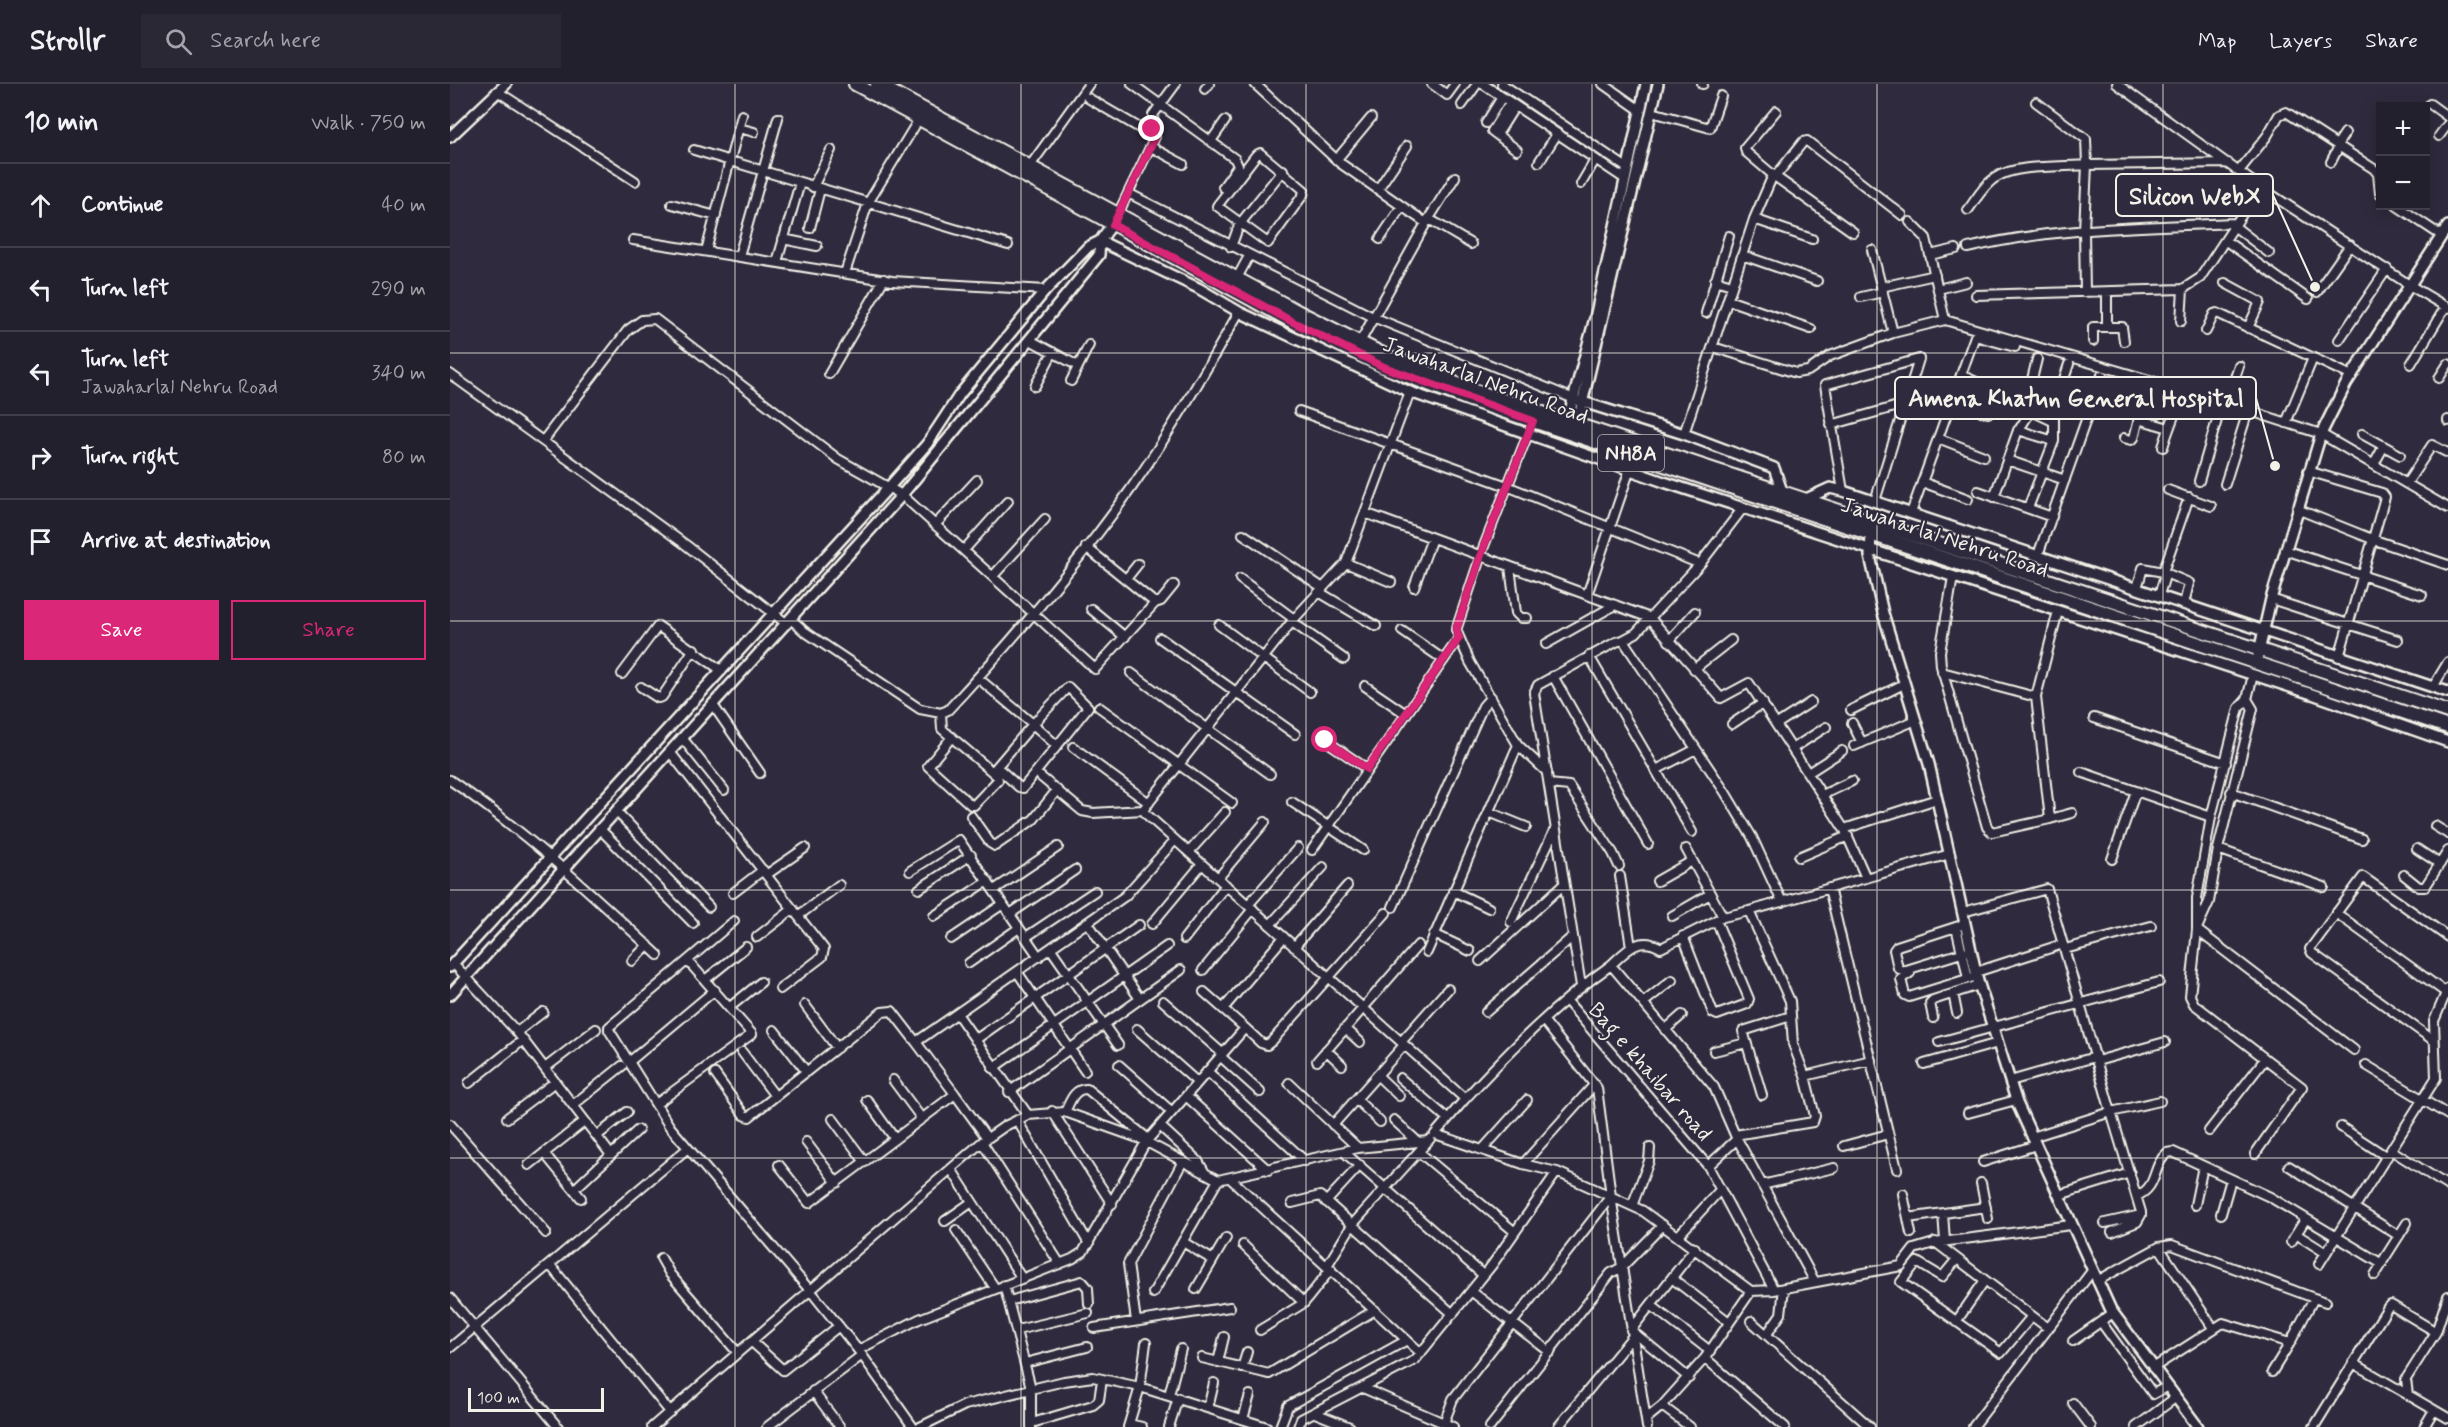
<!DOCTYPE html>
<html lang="en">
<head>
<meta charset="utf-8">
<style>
	:root { --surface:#23202e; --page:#2b2836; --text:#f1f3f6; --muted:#a3a3aa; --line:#403e4a; --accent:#db2777 }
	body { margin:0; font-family:Mynerve,sans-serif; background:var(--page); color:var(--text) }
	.controls { position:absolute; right:18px; top:18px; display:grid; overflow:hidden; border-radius:0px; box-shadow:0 3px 15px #0003 }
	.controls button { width:54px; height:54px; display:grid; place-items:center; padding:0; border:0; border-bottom:2px solid var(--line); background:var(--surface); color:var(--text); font:30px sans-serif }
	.scale { position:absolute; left:18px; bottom:15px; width:136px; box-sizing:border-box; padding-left:6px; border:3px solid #f4f1e8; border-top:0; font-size:16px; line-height:21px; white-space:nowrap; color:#f4f1e8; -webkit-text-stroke:4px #2f2a3d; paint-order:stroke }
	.stop { position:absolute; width:18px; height:18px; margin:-14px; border:4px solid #db2777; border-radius:50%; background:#fff }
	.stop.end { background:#db2777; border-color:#fff; box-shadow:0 2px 6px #0008 }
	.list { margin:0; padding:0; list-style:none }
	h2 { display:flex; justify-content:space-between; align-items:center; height:78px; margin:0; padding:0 24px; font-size:26px }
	h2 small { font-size:20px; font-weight:400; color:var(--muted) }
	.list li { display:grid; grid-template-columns:39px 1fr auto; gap:18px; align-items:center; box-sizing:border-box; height:84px; padding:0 24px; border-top:2px solid var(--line) }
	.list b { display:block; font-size:22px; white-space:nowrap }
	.list p { margin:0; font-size:20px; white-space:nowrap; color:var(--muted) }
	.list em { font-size:20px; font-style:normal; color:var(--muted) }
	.actions { display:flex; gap:12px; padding:18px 24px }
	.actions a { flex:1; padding:14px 0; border:2px solid var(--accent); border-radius:0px; text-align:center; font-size:21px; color:var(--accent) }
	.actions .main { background:var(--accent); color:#fff }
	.icon { flex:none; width:33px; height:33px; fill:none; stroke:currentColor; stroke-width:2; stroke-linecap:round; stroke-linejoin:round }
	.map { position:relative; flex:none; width:1998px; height:1343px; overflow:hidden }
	header { display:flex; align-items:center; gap:36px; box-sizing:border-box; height:84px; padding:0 30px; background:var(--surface); border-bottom:2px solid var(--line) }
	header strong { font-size:28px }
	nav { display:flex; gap:33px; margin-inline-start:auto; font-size:21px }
	.search { width:420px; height:54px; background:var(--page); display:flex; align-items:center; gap:15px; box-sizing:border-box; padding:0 21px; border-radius:0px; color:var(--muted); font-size:22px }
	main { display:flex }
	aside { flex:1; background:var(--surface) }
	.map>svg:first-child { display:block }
</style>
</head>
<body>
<header>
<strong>Strollr</strong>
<div class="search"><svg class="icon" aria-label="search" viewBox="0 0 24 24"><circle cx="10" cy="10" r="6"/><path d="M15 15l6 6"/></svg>Search here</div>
<nav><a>Map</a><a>Layers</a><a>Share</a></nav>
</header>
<main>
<aside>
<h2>10 min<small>Walk · 750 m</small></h2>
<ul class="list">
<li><svg class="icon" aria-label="ahead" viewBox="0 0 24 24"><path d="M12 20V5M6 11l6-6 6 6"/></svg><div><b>Continue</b></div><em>40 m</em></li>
<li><svg class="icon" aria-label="left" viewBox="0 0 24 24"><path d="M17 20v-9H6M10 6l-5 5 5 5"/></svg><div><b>Turn left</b></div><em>290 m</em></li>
<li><svg class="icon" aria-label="left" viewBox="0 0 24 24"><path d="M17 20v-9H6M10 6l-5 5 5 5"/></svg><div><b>Turn left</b><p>Jawaharlal Nehru Road</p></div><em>340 m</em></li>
<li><svg class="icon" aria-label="right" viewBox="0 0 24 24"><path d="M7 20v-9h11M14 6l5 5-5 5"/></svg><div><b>Turn right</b></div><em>80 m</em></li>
<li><svg class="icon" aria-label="arrive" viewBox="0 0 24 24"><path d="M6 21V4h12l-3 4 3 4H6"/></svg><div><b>Arrive at destination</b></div></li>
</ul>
<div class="actions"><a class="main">Save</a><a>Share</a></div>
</aside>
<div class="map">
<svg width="1998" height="1343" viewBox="0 0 1998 1343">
	<rect width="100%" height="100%" fill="#2f2a3d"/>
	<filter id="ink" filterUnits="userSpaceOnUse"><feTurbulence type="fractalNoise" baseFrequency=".0167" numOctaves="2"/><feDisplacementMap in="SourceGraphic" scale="12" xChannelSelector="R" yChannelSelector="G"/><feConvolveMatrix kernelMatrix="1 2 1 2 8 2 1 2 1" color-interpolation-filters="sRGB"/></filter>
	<g filter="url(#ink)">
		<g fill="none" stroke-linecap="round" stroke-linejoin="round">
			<defs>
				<path id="minor" d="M682 0 785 75 788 82 773 103
					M805 0 890 79 976 139 910 258
					M982 0 997 11 1005 0
					M1033 0 1175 95
					M1052 0 1177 84
					M1153 0 1190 26
					M1252 0H1253
					M1667 0 1810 103 1961 202 1998 224
					M755 5 759 0
					M47 7 185 97
					M638 14 705 53 668 130
					M1060 18 1042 47 1067 66
					M1980 20 1998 33
					M1012 21 1027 0
					M1326 27 1295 64 1296 68 1323 91 1403 148
					M1202 28 1260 44 1271 12
					M1036 39 1052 13
					M289 44 304 48
					M1050 46 1065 22
					M1989 52 1998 40
					M705 53 703 31 725 1
					M761 57 775 37
					M1887 61 1895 49
					M701 63 733 80
					M244 66 558 161
					M810 69 854 106 853 111 818 159 767 122 806 71Z
					M887 75 921 34
					M1089 78 1107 50
					M1881 78 1889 62
					M580 82 639 0
					M1789 87 1817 52 1829 31 1836 28 1924 85 1928 90 1930 110
					M1325 93 1353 58 1357 57 1452 131
					M1131 100 1145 76
					M363 103 381 66
					M928 105 957 62
					M678 109 923 233 1129 317
					M222 120 266 132
					M1947 122 1992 152
					M1518 126C1526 115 1534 101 1545 94 1564 80 1613 83 1637 81L1636 55 1586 18
					M979 135 1021 160
					M1304 135 1362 155
					M1460 138 1476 154 1495 236
					M976 139 1005 93
					M1784 142 1819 169
					M360 144 370 105
					M333 155 367 162
					M930 155 952 122
					M183 156 442 197 596 206
					M1776 157 1858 215
					M781 163 789 141 833 86
					M1518 164C1605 143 1697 143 1785 139
					M1422 166 1443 249
					M256 167 292 31
					M1292 171 1367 197
					M1480 171 1506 165
					M289 172 328 34
					M327 178 350 99
					M395 189 418 119 469 35
					M787 194 799 172
					M1265 196 1282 201
					M1775 199 1810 218 1798 244
					M1431 203 1485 191
					M1488 205 1516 198
					M1635 208 1634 146 1637 81 1778 79
					M1867 208 1900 161
					M1526 211 1733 205 1750 194 1810 103
					M1411 213 1433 208
					M1278 216 1361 245
					M1256 229 1279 152
					M1731 237 1733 205
					M1657 241V208
					M1756 247 1764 230 1767 229 1902 292
					M580 256 628 282
					M1889 256 1937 185
					M1643 257V243H1672L1674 257
					M1263 263 1346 289 1358 287 1380 272 1443 249 1495 236 1754 312 1871 350 1998 424
					M1587 275 1575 324 1603 337
					M1961 280 1996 222
					M0 290 236 461 337 540
					M379 290 434 195
					M1989 294 1998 280
					M621 297 639 261
					M585 302 603 268
					M1501 318 1538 329 1544 326 1548 308 1511 291
					M1776 320 1789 282
					M1789 324 1797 303
					M849 327 1057 402 1250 480 1293 424
					M1688 335 1719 344
					M1998 336V337
					M1083 337 1034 462 1006 546 1020 578 1068 661 1097 688
					M1836 339 1863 274
					M1381 341 1455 320
					M1568 346 1604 357
					M1234 350 1304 135 1323 91
					M1912 350 1950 371
					M1488 354 1534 372
					M1674 354 1681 356 1684 354 1699 296
					M93 357 178 246 192 236 205 235 388 375 452 411 645 585 705 519 636 463
					M1713 363C1719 343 1727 326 1733 306
					M1557 376 1615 396
					M1924 380 1934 362
					M1858 387 1932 409 1935 413 1889 573
					M1749 397 1772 319
					M1472 398 1518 415
					M1957 399 1982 361 1998 369
					M1775 400 1798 327
					M1718 406 1761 422
					M1393 407 1375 301 1469 275
					M1528 407 1602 433
					M1544 413 1567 349 1580 328
					M1425 417 1469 275
					M1578 424 1604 357V325L1619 280
					M1847 425 1922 455 1998 481
					M915 429 1200 534 1271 614 1299 599 1394 745 1487 715
					M1461 429 1525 252 1565 263
					M486 440 527 396
					M793 450 873 504
					M514 466 558 417
					M1835 466 1972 511
					M1588 471 1652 291
					M896 479 941 498
					M1060 483 1066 529 1071 534H1077
					M543 492 595 435
					M1503 493 1490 568 1491 582 1537 743 1542 748 1600 735
					M676 495 688 480
					M790 495 844 535
					M964 503 982 454
					M1687 504 1693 484 1713 488 1739 499 1734 520
					M869 508 926 542
					M1137 511 1180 385
					M1709 511 1714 495 1713 488 1739 413
					M1821 515 1948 556
					M705 519 711 517 724 501
					M641 525 675 553
					M341 535 354 547 470 625 491 629
					M842 538 894 575
					M769 541 860 608
					M952 547 994 576
					M710 554 845 650
					M1173 556 1186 549 1250 480
					M1219 557 1245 528
					M1096 560 1165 521
					M1139 572 1242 748
					M1244 585 1281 556
					M1492 588 1586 613 1600 735 1622 729
					M681 589 820 690
					M172 590 208 542 271 586
					M1803 591 1797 615 1789 624 1761 733 1747 814V846L1740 912 1744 920 1852 1003 1805 1070
					M1103 592 1198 760
					M528 594 583 640 543 687
					M915 602 956 630
					M191 603 208 614 212 613 244 565
					M1983 603 1998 578
					M1586 613 1608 527
					M263 621 310 689
					M649 623 782 719
					M1401 626 1454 600
					M1644 634 1776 679
					M1402 639 1412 659
					M1282 640 1313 619
					M1327 640 1361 618
					M502 653 478 682 521 721H524L548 696 547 692 492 645 491 629 498 626C562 557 625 483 680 406 720 349 755 288 789 228
					M233 655 274 706
					M875 656 917 685
					M1404 662 1466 636
					M623 663 699 719
					M1342 665 1376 643
					M220 668 374 865 372 873 330 905
					M547 683 569 703 573 704 607 662 583 640 618 603 638 623 607 662
					M1206 686 1246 665
					M1631 688 1761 733
					M1358 689 1392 667
					M591 693 632 727 643 729 693 726 844 535 896 479 960 308
					M0 696C76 748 141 809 208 871
					M1099 700 1119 702 1163 769 1169 782
					M1781 708 1912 755
					M1372 711 1402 697
					M842 718 913 766
					M166 727 259 823
					M1039 728 1076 743
					M696 730 1015 1015 985 1050 1073 1080 1107 1088 1193 1127 1301 1207 1255 1274 1212 1322 1240 1343
					M521 732 540 759 545 762 584 735 607 706
					M1985 742 1998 750
					M150 745 243 839
					M1396 749 1416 794
					M1236 765 1273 833 1299 827
					M1768 765 1874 803
					M1967 765 1990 780
					M862 766 1009 554
					M739 768 775 728
					M1349 773 1398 752
					M1662 775 1686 707
					M460 787 509 756 589 873
					M316 791 355 764
					M1954 791 1969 803H1975L1998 767
					M1170 792 1181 863
					M768 794 815 738
					M1207 797 1242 777
					M1379 804 1447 1085
					M469 805 521 771
					M544 806 608 763
					M1003 807 1039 824
					M283 809 313 786
					M798 821 848 764
					M943 823 1033 622 1041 613
					M1513 828 1597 805 1661 1028 1710 1017
					M1886 829 1995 908
					M560 830 625 786
					M348 832 389 801
					M484 832 538 797
					M1222 832 1260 810
					M284 837 159 943V946L220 1043 364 1211 412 1271 463 1343
					M1061 838 1104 747
					M638 839 690 915
					M702 840 752 780
					M1515 840 1447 862 1444 866 1448 884 1453 887 1521 866
					M820 841 873 783
					M1748 842 1759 818 1768 765 1803 625 1797 615
					M1506 843 1512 869
					M1747 846 1904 966
					M984 850 1020 867
					M1233 852 1263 929 1267 931 1297 920 1299 915 1266 836
					M307 853 343 825
					M576 853 645 807
					M501 855 553 820
					M734 855 776 801
					M844 863 897 802
					M601 865 668 961
					M1615 865 1701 842
					M977 868 1068 661
					M1513 871 1518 895
					M182 877 198 861
					M1030 877 1113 801
					M3 879 67 948 161 1071
					M519 879 569 844
					M1161 881C1177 866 1189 851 1211 864L1273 833
					M753 886 803 825
					M1526 888 1613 860
					M568 889 635 987
					M1460 889 1451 895 1455 911 1459 913 1527 892
					M255 896 296 863
					M1131 902 1084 609 1088 601 1166 558 1173 556 1275 708 1302 753 1332 818
					M754 908 795 944
					M1503 909 1507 929
					M1116 916 1258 1082 1324 1206
					M713 917 772 969
					M1193 919 1222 896
					M355 921 387 964
					M280 923 311 898
					M773 925 834 853
					M1036 928 1122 853
					M508 931 578 1031
					M1483 934 1480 919 1483 916 1529 901
					M895 944 910 958
					M687 945 747 998
					M324 946 356 987
					M1215 946 1232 931
					M67 948 93 928
					M525 956 689 841
					M1983 956 1862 869 1860 865 1913 793 1998 853
					M951 958 998 905
					M1489 958 1709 898
					M876 966 892 981
					M1264 967 1296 959
					M292 968 325 1012
					M770 972 810 1008
					M867 977 968 861
					M1647 977 1715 958
					M179 978 265 906
					M1474 980 1548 959
					M669 981 722 1028
					M1916 981 1998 1031
					M95 984 146 945
					M543 984 717 862
					M757 987 855 1077
					M265 990 294 1031 299 1033 432 928 442 927 466 958 675 812 725 756
					M927 991 949 1012
					M1355 992 1421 976
					M950 994 998 1035
					M443 996 472 1035
					M1560 997 1645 973
					M19 999 73 956
					M839 999 908 1064
					M559 1008 731 886
					M505 1010 537 1054
					M1312 1011 1293 947 1341 932
					M736 1012 818 1086
					M906 1015 930 1038
					M1015 1015C1060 966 1107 919 1161 881L1264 1003 1285 1051 1363 1038 1365 1032 1355 992 1343 960 1340 917 1299 827 1500 770
					M417 1016 445 1055
					M206 1020 302 950 238 877
					M123 1021 172 982
					M602 1027 662 1120
					M615 1028C620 1018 624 1004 637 1005L697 1054
					M1518 1029 1566 1016
					M57 1034 105 998
					M383 1035 415 1078
					M567 1036 639 1160
					M944 1036 968 1058
					M0 1040 96 1149
					M883 1041 954 961
					M710 1042 748 1077 755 1089
					M1891 1043 1937 1073
					M1759 1047 1815 975
					M1285 1051 1365 1198
					M147 1052 177 1028
					M1582 1053 1661 1028 1691 1128V1131L1655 1139
					M356 1058 387 1099
					M532 1058 610 1180
					M1394 1062 1438 1050
					M1032 1066 1077 1016
					M1941 1066 1998 1102
					M894 1068 1033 1191
					M969 1068 1065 1148
					M94 1069 131 1114
					M1533 1078 1586 1061
					M1073 1080 1144 1001
					M79 1081 135 1037
					M329 1081 359 1119 505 1010 466 958
					M1258 1082 1287 1055
					M1839 1082 1949 1152
					M501 1085 571 1193
					M781 1095 971 1269
					M1531 1099 1538 1135
					M129 1101 188 1046
					M1312 1101 1384 1084
					M1453 1110 1461 1149
					M1609 1111 1680 1089
					M1161 1112 1197 1343
					M1687 1112C1709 1102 1701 1083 1717 1069L1723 1068 1820 1113 1932 1180 1925 1191
					M876 1118 910 1081
					M842 1119 870 1112 1003 1230
					M1745 1121 1753 1082
					M1182 1122 1199 1077 1200 1064
					M1493 1129 1495 1157
					M1771 1130 1781 1095
					M1458 1134 1536 1123
					M495 1137 522 1118
					M506 1146 545 1204
					M1662 1148 1687 1138 1691 1131
					M1846 1150 1876 1169
					M1228 1152 1270 1106
					M733 1158 763 1176
					M1485 1158 1598 1244
					M1841 1158 1855 1136
					M793 1161 854 1219 810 1246
					M211 1174 220 1190 288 1269
					M1507 1175 1492 1193 1467 1178 1451 1198 1551 1269 1582 1232
					M1869 1180 1986 994 1984 937 1998 904
					M1931 1180 1957 1139
					M100 1181 220 1328
					M877 1182 902 1141 980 1055
					M1223 1195 1279 1238
					M1647 1197 1709 1163 1763 1244
					M554 1201 581 1304V1343
					M746 1205 776 1154
					M1021 1207 1100 1268
					M1301 1207 1324 1206 1451 1182 1464 1165 1484 1159 1621 1141
					M703 1209 768 1096 908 1064 978 1057
					M0 1214 108 1343
					M1864 1214 1876 1218
					M559 1217 632 1197 638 1204 639 1220
					M854 1219 881 1185
					M1202 1222 1260 1267
					M686 1237 678 1180 733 1077
					M1301 1237 1420 1343
					M1506 1238 1535 1196
					M1651 1238 1703 1310 1716 1303
					M644 1244 780 1223
					M567 1246 638 1229
					M1317 1250 1331 1230 1334 1204
					M1623 1257 1663 1229
					M302 1258 333 1286 389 1242
					M0 1264 238 1064
					M408 1266 469 1235 622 1175 633 1168 696 1058 795 944 811 959 817 961 822 957 936 829
					M752 1274 819 1290 925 1226
					M1255 1274 1335 1343
					M768 1278 774 1253
					M575 1279 637 1263
					M1903 1279 1998 1334
					M792 1284 797 1268
					M1703 1284 1773 1239 1840 1259 1864 1214 1722 1161 1709 1163
					M1822 1288 1840 1259
					M1239 1294 1181 1246 1245 1164
					M913 1304 1003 1343
					M363 1307 390 1343
					M719 1311 731 1265
					M1958 1311 1956 1295 1986 1248 1998 1212
					M1623 1319 1641 1343
					M758 1324 764 1299
					M865 1329 900 1343
					M793 1335 800 1311
					M1196 1335 1212 1322
					M582 1339 643 1321 649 1316 652 1296
					M994 1339 1003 1315 1161 1112 1147 1004 1094 937
					M679 1340 692 1343
					M202 1343 532 1058 555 1042 578 1031 615 1028 691 1055 768 1096
					M317 1343 412 1271
					M470 1343 515 1321 614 1297 643 1293 690 1303 817 1343
					M678 1343 690 1303 696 1259
					M719 1343 728 1314
					M830 1343 838 1322 957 1256
					M848 1343 851 1335 965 1276 1042 1181 1107 1088
					M1040 1343 1161 1189 1172 1183 1213 1141
					M1108 1343 1182 1253
					M1523 1343 1642 1187
					M1686 1343 1725 1314
					M1864 1343 1938 1223 1941 1221 1986 1248
					M1974 1343 1984 1326"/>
				<path id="tertiary" d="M0 53 56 0
					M650 157 748 204 789 228 960 308 1214 398 1862 610 1998 658
					M1133 318 1234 350 1324 384 1332 407
					M1116 342 1145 234 1196 0
					M1126 345 1208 0
					M1356 415 1380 404 1393 407 1998 608
					M1421 449 1420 472 1433 529 1479 680 1528 897 1567 1019 1661 1226 1748 1343
					M1808 572 1821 515 1871 350 1896 300 1998 142
					M0 883 439 403 477 360 510 310 596 206 638 163 650 157 666 135
					M0 911 452 411 649 171 650 157"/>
				<path id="primary" d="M405 0 843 238 934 283 1017 315 1998 643
					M427 0 847 227 935 271 1020 305 1998 628"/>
			</defs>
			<use href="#minor" stroke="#f4f1e8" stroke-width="12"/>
			<use href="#tertiary" stroke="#f4f1e8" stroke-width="14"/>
			<use href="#primary" stroke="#f4f1e8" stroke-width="16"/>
			<use href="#minor" stroke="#2f2a3d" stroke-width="8"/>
			<use href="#tertiary" stroke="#2f2a3d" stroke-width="9"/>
			<use href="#primary" stroke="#2f2a3d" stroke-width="12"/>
		</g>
	</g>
	<g fill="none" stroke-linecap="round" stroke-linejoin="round" filter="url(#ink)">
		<path stroke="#db2777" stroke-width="8" d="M702 45 705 53 663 141 843 238 934 283 1083 337 1034 462 1006 546 1009 554 917 685 875 656"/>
	</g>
	<path fill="none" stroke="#f4f1e8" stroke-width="1.5" stroke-opacity="0.55" d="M285 0V1343M571 0V1343M856 0V1343M1142 0V1343M1427 0V1343M1713 0V1343M0 269H1998M0 537H1998M0 806H1998M0 1074H1998"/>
	<g text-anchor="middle" stroke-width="4.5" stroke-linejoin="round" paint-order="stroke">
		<rect fill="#2f2a3d" stroke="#b9b5b5" stroke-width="1.5" x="1148" y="351" width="66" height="36" rx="4.5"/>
		<g font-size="21" font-weight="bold" fill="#f4f1e8">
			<text x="1181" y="376">NH8A</text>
		</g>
		<g font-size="22" fill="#f4f1e8" stroke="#2f2a3d">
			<text transform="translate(1036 295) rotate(20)" y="8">Jawaharlal Nehru Road</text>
			<text transform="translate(1495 452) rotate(18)" y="8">Jawaharlal Nehru Road</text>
			<text transform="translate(1201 987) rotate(49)" y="8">Bag e khaibar road</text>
		</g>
	</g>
	<path fill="none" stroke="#f4f1e8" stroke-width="2" d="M1865 203L1823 111M1825 382L1806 314"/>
	<g fill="#f4f1e8" stroke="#2f2a3d" stroke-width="2">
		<circle cx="1865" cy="203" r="6"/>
		<circle cx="1825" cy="382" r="6"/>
	</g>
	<g fill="#2f2a3d" stroke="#f4f1e8" stroke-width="2">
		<rect x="1666" y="90" width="157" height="42" rx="6"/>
		<rect x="1445" y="293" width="361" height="42" rx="6"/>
	</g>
	<g font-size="24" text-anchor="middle" font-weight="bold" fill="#f4f1e8">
		<text x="1745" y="120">Silicon WebX</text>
		<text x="1626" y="322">Amena Khatun General Hospital</text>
	</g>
</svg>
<div class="controls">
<button>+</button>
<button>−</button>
</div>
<div class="scale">100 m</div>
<div class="stop" style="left:875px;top:656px"></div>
<div class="stop end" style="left:702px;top:45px"></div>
</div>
</main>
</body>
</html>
